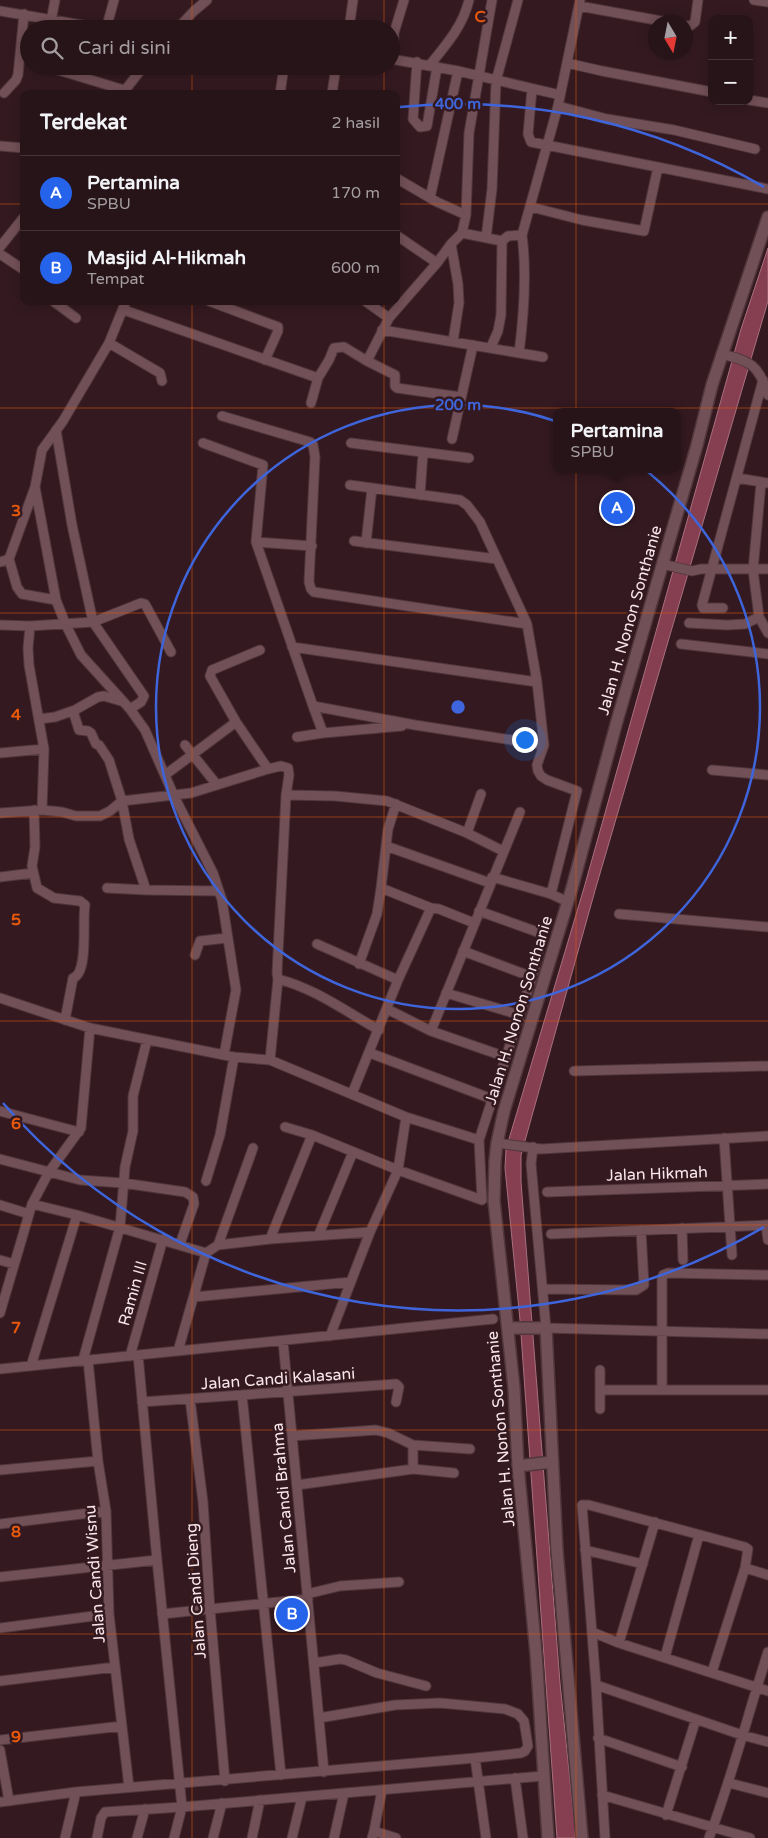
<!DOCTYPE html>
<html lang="id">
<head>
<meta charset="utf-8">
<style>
	:root { --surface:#271418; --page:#2f1d21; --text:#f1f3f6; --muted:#a49ea2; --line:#433337; --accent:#2563eb }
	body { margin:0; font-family:"Varela Round",sans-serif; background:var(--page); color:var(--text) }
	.controls { position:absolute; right:15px; top:15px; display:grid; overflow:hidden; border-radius:10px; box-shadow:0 2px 12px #0003 }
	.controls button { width:45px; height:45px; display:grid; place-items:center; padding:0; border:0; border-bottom:1px solid var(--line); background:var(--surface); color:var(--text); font:25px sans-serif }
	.compass { position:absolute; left:648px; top:15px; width:45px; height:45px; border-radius:50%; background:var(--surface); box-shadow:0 2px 12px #0003; rotate:170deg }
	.you { position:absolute; left:524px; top:739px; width:18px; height:18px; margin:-12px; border:4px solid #fff; border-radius:50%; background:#1a73e8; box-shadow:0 0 0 8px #1a73e833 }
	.badge { display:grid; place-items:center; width:32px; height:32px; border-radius:50%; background:var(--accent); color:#fff; font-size:16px; font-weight:700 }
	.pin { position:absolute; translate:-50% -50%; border:2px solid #fff; box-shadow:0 1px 5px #0006 }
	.popup { position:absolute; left:553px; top:408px; width:128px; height:65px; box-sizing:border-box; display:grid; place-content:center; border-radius:10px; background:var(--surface); filter:drop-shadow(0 1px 4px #0005); font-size:16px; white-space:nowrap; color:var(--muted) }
	.popup b { font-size:19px; color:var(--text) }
	.popup::after { content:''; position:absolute; left:50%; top:100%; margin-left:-10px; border:10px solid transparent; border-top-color:var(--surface) }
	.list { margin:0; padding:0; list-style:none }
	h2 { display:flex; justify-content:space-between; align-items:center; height:65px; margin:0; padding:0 20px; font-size:21px }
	h2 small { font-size:16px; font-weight:400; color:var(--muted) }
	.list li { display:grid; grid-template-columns:32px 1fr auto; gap:15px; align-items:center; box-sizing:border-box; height:75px; padding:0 20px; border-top:1px solid var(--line) }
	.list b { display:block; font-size:19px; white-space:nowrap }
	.list p { margin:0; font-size:16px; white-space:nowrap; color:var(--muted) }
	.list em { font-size:16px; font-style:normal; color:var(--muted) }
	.icon { flex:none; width:28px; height:28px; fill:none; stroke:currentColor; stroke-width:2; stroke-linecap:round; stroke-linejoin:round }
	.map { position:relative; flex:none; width:768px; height:1838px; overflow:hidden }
	.search { position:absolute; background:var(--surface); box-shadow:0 2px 12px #0003; left:20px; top:20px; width:380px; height:55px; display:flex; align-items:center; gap:12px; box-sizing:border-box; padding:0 18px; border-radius:28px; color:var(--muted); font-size:19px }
	.panel { position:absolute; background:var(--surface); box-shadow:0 2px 12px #0003; left:20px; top:90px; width:380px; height:215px; border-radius:10px }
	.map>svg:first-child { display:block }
</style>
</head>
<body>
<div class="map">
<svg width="768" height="1838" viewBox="0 0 768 1838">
	<rect width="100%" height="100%" fill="#341a20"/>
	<path fill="#863e51" stroke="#a8707f" d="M768 248V301L596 887 521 1155V1182L560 1683 575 1829V1838H557L520 1320 505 1168 506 1149 584 888 741 329Z"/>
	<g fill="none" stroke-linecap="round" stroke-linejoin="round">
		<defs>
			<path id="minor" d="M754 0 768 2
				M579 6 667 22
				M0 11 105 29
				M51 21 55 0
				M686 26H690L695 22 698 0
				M106 29 114 0
				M177 29 194 11 207 0
				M349 29 353 0
				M391 59 458 71 430 198
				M393 59 394 33 404 0
				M417 62 413 119 420 127 427 126 437 67
				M567 63 602 71 712 92
				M45 66 124 90
				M429 66C446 45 463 26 469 0
				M458 71 560 95
				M532 89 528 134 531 142 768 189
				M4 93 16 80 18 75 24 14
				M122 94 144 66
				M280 94 284 66
				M332 94 336 66
				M749 100 768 103
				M558 106 607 119 674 130 755 149
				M0 146 24 148
				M396 178 437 202 466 215
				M531 207 582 220 644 231 658 167
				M462 233 466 215 469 133 492 0
				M396 235 437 263
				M486 238 492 189 496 81 518 0
				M502 241 508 236 522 235 558 106 580 0
				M451 244 458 284 459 303 453 341
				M0 247 24 217
				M0 254 24 270
				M53 301 76 318
				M209 301 278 327V331L265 360
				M365 301 389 318
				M124 310 318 378 329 360 334 348 344 347 367 361 389 318 437 263 451 244 462 233 502 241 501 315 498 331 491 347
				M382 330 543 357
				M109 343 160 373 162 381
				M519 353C524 314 527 274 522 235
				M721 354C751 361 759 365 768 395
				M367 361 395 375V386L397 388 461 397
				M311 403 318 378
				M222 416 310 442 313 445 315 457 309 582 311 589 314 592 527 624
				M56 430 72 525 93 622 144 696 141 702 130 709
				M452 439 473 345
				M203 443 263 465 256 542 313 706 415 725 544 745
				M351 443 469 458
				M737 478 768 483
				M761 483 753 570 759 617 768 633
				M350 485 460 500 467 505 480 522 527 624 537 682 544 745 537 765 538 771 541 776 547 780 577 791 551 894
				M35 487 56 600 65 623 81 655 130 709 145 730 174 796 213 873 222 900 236 990 224 1055
				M420 495 423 453
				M354 541 497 559
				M256 542 312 546
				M366 543 372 488
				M9 559 17 587 22 594 56 600
				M0 562 9 559 35 487 42 450 63 421 109 343 126 301
				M662 564 692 571 701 569H768
				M723 608H703L702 605 763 380
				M689 623 727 625 745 624 759 617
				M0 625 30 626 93 622 141 603 145 604 171 652
				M30 626 28 648 29 665 44 749 42 810
				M681 644 768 654
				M292 647 537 682
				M260 650 212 670 210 676 236 722 268 769
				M313 706 323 733
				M73 711 79 730 88 731 91 733 96 744 99 745 109 760 122 801 129 839 146 890
				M39 719 55 717 75 710 98 697 104 696 121 701
				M297 737 323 733 402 726
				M185 745 217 785
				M0 753 44 749
				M712 770 768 775
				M165 775 236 722
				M286 795 335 796 387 801 467 833 503 851
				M34 810 35 847 32 866 37 888 54 898 80 901 85 905C82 920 89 973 73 978L65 1020
				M0 813 42 810 62 812 76 816H100L110 811 122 801 191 793 268 769 281 766 288 768 289 775 286 795 277 973 278 979 270 1060
				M467 833 481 794
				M386 846 490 883
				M0 877 33 873
				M492 877 551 894 568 902
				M107 888 146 890 218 891
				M431 908 439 909 474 923
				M619 914 768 927
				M317 944 398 980
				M463 951 532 977
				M195 955 200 941 227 938
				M359 964 377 914 381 888
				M278 979C316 989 345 1011 379 1030
				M446 993 520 1015
				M0 998 90 1028 234 1057 270 1060 406 1117 479 1140
				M387 1009 431 1031 506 1057
				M431 1031 520 812
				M370 1053 492 1099
				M574 1071 768 1066
				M352 1094 398 980 431 908 381 888 388 829 396 804
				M0 1111 79 1132
				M285 1127 312 1135 398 1170 482 1200 479 1140 532 977 543 934 479 911
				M724 1138 732 1255
				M497 1143 541 1149 768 1136
				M533 1147 531 1164 546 1328 768 1334
				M0 1159 80 1180 123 1183 185 1192 193 1197 194 1204 180 1244
				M206 1181 220 1135 234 1057
				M547 1192 768 1184
				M32 1204 77 1215 206 1253 178 1351
				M0 1205 29 1214
				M766 1225 768 1240
				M682 1228 683 1260
				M319 1234 353 1152
				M551 1234 768 1225
				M270 1239 312 1135
				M218 1245 253 1148
				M206 1253 218 1245 270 1239 370 1232
				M0 1260 14 1264
				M543 1289 632 1290H636L644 1285 641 1230
				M194 1297 351 1282
				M0 1313 32 1204 49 1172 81 1128 90 1028
				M330 1336 370 1232 398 1170 406 1117
				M283 1341 324 1772
				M138 1355 157 1560 182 1807 174 1838
				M130 1356 163 1239
				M83 1360 120 1227 125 1167 133 1131V1096L147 1040
				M88 1360 98 1461 106 1511 109 1614 129 1787
				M31 1366 77 1215
				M0 1369 493 1319
				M600 1390H768
				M662 1390V1279L663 1275 668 1273 768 1275
				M242 1395 281 1775
				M190 1399 203 1502 210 1609 225 1781
				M142 1402 396 1384 399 1387 396 1402
				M600 1409V1370
				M292 1436 376 1430 388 1433 413 1445 470 1449
				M413 1469 454 1473
				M0 1470 98 1461
				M297 1485 413 1469V1445
				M0 1524 106 1511
				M585 1550 643 1564
				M745 1568 768 1575
				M0 1577 157 1560
				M307 1594 340 1586 399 1582
				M162 1614 308 1599
				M0 1628 109 1614
				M592 1632 619 1643 768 1691
				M619 1643 655 1522
				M665 1657 699 1535
				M314 1663 340 1659 346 1660 377 1673 426 1686
				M0 1681 115 1667
				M596 1685 742 1735 768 1742
				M598 1738 682 1767
				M0 1740 122 1726
				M0 1750 9 1801
				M475 1758 486 1838
				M515 1778 523 1838
				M729 1783 768 1793
				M602 1795 750 1838
				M0 1802 76 1792
				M666 1815 696 1719
				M374 1831 382 1790
				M65 1838 76 1792 475 1758 521 1753 525 1751 528 1746 524 1721 518 1714 505 1709 440 1703 395 1705 319 1718
				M97 1838 101 1818 105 1812 182 1807 543 1776
				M137 1838 145 1809
				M213 1838 222 1803
				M252 1838 260 1800
				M292 1838 302 1797
				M334 1838 344 1793
				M372 1838 374 1831 396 1838
				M605 1838 596 1685 582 1505H589L745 1547 748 1549 745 1568 712 1672
				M709 1838C732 1777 748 1714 768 1652"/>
			<path id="tertiary" d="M508 1328H546L557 1551 582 1838
				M518 1466 551 1462
				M548 1838 536 1653 518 1466 514 1388 494 1201 495 1161 497 1143 504 1111 572 888 617 721 697 445 712 385 768 217"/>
		</defs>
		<use href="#minor" stroke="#50373c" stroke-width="11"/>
		<use href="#tertiary" stroke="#50373c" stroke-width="14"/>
		<use href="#minor" stroke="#725057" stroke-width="9"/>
		<use href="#tertiary" stroke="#725057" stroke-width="11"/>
	</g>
	<path fill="none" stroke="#e8590c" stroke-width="1" stroke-opacity="0.55" d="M192 0V29M384 0V29M576 0V1838M192 66V94M384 66V94M0 204H24M396 204H768M192 301V1838M384 301V1838M0 408H768M0 613H768M0 817H768M0 1021H768M0 1225H768M0 1430H768M0 1634H768"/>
	<g fill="none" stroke="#3e65db" stroke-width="2.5">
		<circle cx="458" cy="707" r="302"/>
		<path d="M764 1227A603 603 0 0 1 3 1103M400 107A603 603 0 0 1 764 187"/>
	</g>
	<g text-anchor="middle" stroke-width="5" stroke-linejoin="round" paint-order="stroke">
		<g font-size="16" fill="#f9e6ea" stroke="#341a20">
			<text transform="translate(629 620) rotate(-74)" y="6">Jalan H. Nonon Sonthanie</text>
			<text transform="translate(518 1010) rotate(-73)" y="6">Jalan H. Nonon Sonthanie</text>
			<text transform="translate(657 1173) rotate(-2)" y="6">Jalan Hikmah</text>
			<text transform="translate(132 1293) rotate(-74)" y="6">Ramin III</text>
			<text transform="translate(278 1378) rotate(-4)" y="6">Jalan Candi Kalasani</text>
			<text transform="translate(500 1429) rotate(-95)" y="6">Jalan H. Nonon Sonthanie</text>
			<text transform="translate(283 1498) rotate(-95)" y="6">Jalan Candi Brahma</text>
			<text transform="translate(94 1574) rotate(-94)" y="6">Jalan Candi Wisnu</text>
			<text transform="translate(195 1591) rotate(-94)" y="6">Jalan Candi Dieng</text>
		</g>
	</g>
	<g font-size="16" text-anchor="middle" font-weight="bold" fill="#e8590c" stroke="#341a20" stroke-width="5" stroke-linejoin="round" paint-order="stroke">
		<text x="480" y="22">C</text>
		<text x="16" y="516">3</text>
		<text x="16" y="720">4</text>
		<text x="16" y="925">5</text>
		<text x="16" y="1129">6</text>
		<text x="16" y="1333">7</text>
		<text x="16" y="1537">8</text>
		<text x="16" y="1742">9</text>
	</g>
	<circle cx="458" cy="707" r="8" fill="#3e65db" stroke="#341a20" stroke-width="2.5"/>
	<g font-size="15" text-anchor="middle" font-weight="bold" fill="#3e65db" stroke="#341a20" stroke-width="5" stroke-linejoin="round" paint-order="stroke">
		<text x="458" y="109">400 m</text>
		<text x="458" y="410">200 m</text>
	</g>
</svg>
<div class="controls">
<button>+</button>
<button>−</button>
</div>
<svg class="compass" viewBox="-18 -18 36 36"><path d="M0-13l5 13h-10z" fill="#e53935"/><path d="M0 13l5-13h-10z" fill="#a49ea2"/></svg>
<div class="you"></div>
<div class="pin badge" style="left:617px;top:508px">A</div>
<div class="popup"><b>Pertamina</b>SPBU</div>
<div class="pin badge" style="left:292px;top:1614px">B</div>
<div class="search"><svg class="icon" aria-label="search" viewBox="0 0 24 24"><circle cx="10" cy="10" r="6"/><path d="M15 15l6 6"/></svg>Cari di sini</div>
<section class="panel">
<h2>Terdekat<small>2 hasil</small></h2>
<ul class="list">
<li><span class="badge">A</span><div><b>Pertamina</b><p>SPBU</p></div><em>170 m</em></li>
<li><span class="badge">B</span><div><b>Masjid Al-Hikmah</b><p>Tempat</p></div><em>600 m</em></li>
</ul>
</section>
</div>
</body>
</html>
